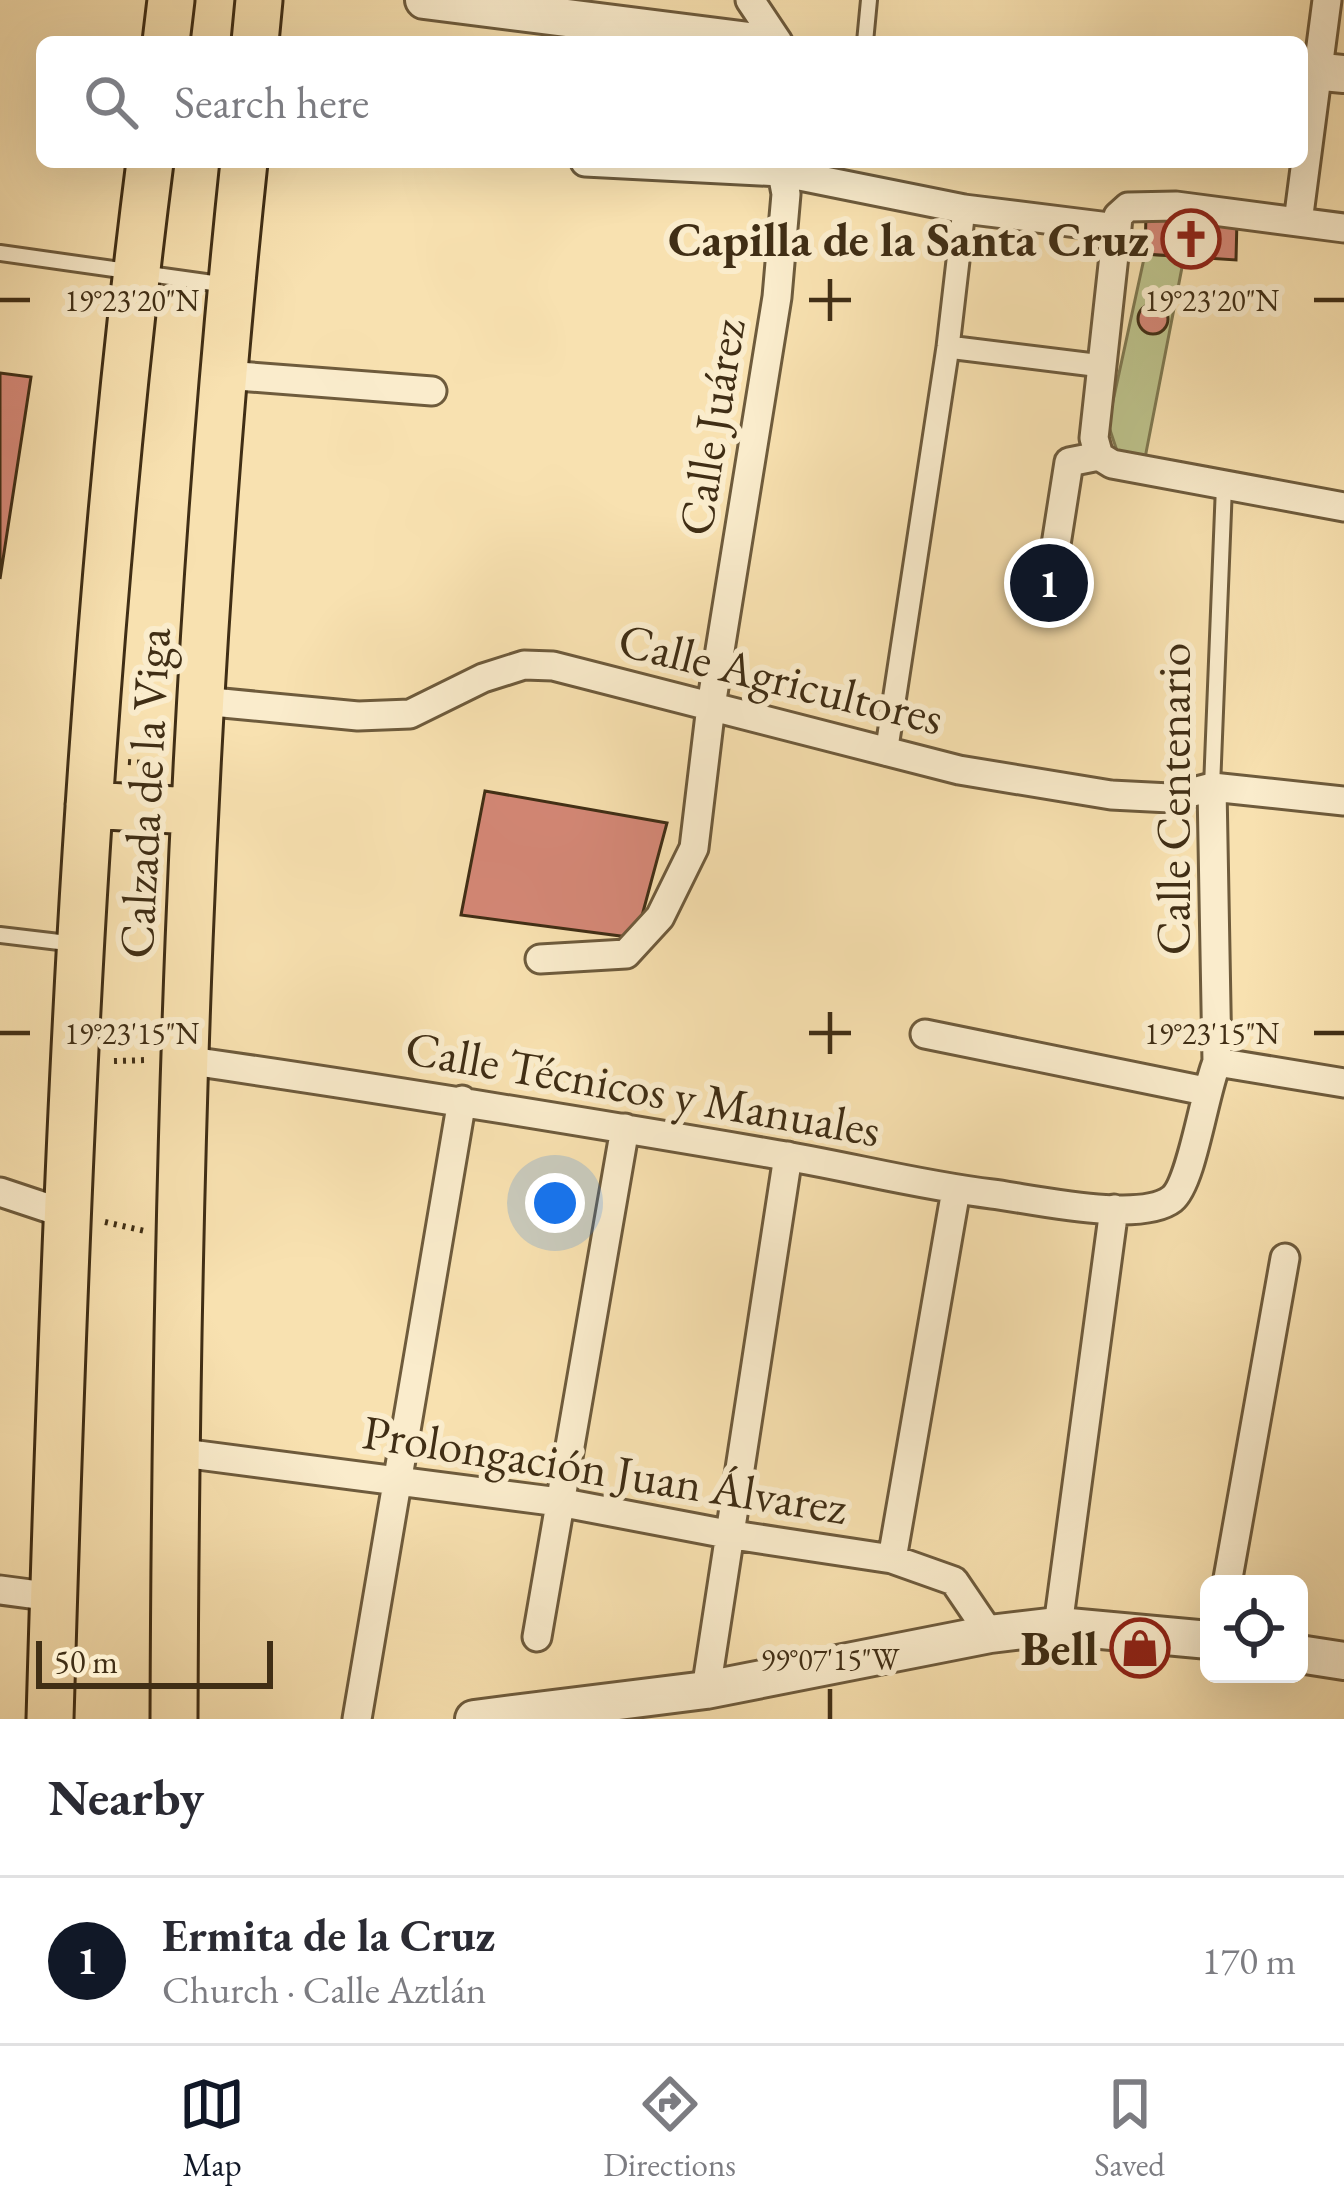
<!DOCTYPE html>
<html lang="en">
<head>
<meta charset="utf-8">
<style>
	:root { --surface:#fff; --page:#f7f7f7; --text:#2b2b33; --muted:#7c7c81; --line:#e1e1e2; --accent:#111827 }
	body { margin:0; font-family:"EB Garamond",serif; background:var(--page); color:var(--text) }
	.controls { position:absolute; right:36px; bottom:36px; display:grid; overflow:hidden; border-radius:18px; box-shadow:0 12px 48px #0002 }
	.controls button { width:108px; height:108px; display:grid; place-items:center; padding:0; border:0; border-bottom:3px solid var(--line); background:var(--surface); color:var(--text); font:60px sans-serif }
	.scale { position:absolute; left:36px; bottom:30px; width:237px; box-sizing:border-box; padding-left:12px; border:6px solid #402e15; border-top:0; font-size:33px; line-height:42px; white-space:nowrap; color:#402e15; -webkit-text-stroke:9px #faeccc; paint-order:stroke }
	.you { position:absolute; left:555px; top:1203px; width:42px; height:42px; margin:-30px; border:9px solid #fff; border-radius:50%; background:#1a73e8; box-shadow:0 0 0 18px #1a73e833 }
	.badge { display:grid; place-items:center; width:78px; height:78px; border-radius:50%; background:var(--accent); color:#fff; font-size:39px; font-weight:700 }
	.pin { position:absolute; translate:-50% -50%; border:6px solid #fff; box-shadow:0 3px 12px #0006 }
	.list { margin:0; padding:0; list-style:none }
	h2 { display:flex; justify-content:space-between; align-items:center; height:156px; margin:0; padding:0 48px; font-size:51px }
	h2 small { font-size:39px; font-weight:400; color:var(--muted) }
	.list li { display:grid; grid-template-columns:78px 1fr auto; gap:36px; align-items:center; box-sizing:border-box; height:168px; padding:0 48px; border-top:3px solid var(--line) }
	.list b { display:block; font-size:45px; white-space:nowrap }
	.list p { margin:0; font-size:39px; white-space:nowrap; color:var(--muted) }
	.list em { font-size:39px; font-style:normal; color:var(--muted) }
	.icon { flex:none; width:66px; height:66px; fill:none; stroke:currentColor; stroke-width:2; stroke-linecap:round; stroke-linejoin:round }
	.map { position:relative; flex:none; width:1344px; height:1719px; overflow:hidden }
	.search { position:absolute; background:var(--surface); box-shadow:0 12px 48px #0002; left:36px; right:36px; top:36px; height:132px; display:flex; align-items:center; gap:30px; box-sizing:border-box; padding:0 42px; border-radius:18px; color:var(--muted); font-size:45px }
	.sheet { height:324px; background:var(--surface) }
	nav { display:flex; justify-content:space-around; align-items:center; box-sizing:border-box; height:168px; border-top:3px solid var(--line); background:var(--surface); font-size:33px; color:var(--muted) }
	nav a { display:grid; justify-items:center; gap:6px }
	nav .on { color:var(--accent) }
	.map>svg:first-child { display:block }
</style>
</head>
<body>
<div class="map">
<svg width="1344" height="1719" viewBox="0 0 1344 1719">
	<rect width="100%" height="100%" fill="#f8e1b0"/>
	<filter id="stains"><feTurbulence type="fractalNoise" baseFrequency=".00167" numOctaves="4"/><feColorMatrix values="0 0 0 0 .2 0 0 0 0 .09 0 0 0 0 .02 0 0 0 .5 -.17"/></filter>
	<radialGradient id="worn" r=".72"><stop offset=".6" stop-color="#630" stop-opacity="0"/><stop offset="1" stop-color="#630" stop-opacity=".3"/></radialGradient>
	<path fill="#bdc38c" stroke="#7e7850" stroke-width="3" d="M1145 254 1184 257 1145 458 1117 451 1108 424Z"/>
	<path fill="#d58877" stroke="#402e15" stroke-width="3" d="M1146 214 1237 219 1236 260 1145 254Z
		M1138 319a15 15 0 1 1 30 0a15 15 0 1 1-30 0Z
		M0 373 31 377 0 579Z
		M1036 556 1067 558 1060 613 1031 608Z
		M485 791 667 823 636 938 461 915Z"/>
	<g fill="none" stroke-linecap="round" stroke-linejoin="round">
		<defs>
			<path id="service" d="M865 42 869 0
				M0 253 227 285
				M1212 787 1224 486
				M0 935 76 944"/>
			<path id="pedestrian" d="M948 347 1102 366
				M886 754 948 347 964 209"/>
			<path id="minor" d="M750 0 778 42
				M585 162 780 172 964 209 1117 228 1118 216 1128 207 1176 206 1344 228
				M1298 222 1327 0
				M225 375 432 391
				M1099 456 1112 464 1344 507
				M1099 456 1094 438 1117 228
				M1055 551 1069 462 1099 456
				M202 701 358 716 410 714 483 678 524 665 553 666 959 770 1111 795 1170 798 1212 787 1344 801
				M540 959 626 954 660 917 694 848 711 706 777 297 786 194 780 162
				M925 1034 1205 1091
				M184 1060C379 1088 574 1120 768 1153 843 1165 917 1185 992 1194 1032 1199 1140 1224 1172 1199 1192 1183 1204 1093 1217 1062L1212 787
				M1217 1062 1344 1083
				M0 1192 66 1214
				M175 1452 559 1502 727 1534 892 1559 954 1581 990 1634
				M892 1559 956 1190
				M1227 1584 1285 1258
				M0 1590 53 1597
				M1058 1626 1114 1209
				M537 1637 625 1128
				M706 1690 788 1156
				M357 1719 462 1100"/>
			<path id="tertiary" d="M424 0 757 42
				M1302 70 1344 74
				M1299 1654 1344 1661
				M474 1719 706 1690 990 1634 1058 1626 1209 1640"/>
			<path id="primary" d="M166 42 171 0
				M255 42 259 0
				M89 805 192 811
				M50 1719C65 1199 84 678 150 162
				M174 1719C176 1199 189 679 244 162"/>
		</defs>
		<use href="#service" stroke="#6e5b3c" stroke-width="20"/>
		<use href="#pedestrian" stroke="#6e5b3c" stroke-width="27"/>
		<use href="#minor" stroke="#6e5b3c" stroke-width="33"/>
		<use href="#tertiary" stroke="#6e5b3c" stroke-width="42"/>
		<use href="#primary" stroke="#402e15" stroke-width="51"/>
		<path stroke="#402e15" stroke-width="6" stroke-dasharray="3 6" stroke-linecap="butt" d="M128 762 163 764
			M114 1061 148 1060
			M105 1222 145 1231"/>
		<use href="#service" stroke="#faeccc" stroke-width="14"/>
		<use href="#pedestrian" stroke="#faeccc" stroke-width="21"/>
		<use href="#minor" stroke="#faeccc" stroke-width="27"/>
		<use href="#tertiary" stroke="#faeccc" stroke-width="36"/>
		<use href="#primary" stroke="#f8e1b0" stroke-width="45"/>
	</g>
	<path fill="none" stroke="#402e15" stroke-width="4.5" d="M830 279V321M0 300H30M809 300H851M1314 300H1344M830 1012V1054M0 1033H30M809 1033H851M1314 1033H1344M830 1689V1719"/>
	<defs>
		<symbol id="church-ring" viewBox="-11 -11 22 22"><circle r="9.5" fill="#faeccc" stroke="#8f2418" stroke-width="1.5"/><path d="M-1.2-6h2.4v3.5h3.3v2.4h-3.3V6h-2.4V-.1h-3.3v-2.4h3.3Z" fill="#8f2418"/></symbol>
		<symbol id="shop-ring" viewBox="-11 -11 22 22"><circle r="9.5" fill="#faeccc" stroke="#8f2418" stroke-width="1.5"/><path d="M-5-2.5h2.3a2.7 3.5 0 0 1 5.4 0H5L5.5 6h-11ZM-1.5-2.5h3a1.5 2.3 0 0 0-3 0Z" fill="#8f2418"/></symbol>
	</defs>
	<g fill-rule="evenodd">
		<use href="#church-ring" x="1158" y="206" width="66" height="66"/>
		<use href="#shop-ring" x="1107" y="1615" width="66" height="66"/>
	</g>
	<g text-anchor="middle" stroke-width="12" stroke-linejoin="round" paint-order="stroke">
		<g font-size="48" font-weight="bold" fill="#402e15" stroke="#faeccc" text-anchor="end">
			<text x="1149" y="256">Capilla de la Santa Cruz</text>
			<text x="1098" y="1665">Bell</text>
		</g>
		<g font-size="48" fill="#402e15" stroke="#faeccc">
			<text transform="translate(711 427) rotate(-81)" y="17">Calle Juárez</text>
			<text transform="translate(781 678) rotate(14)" y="17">Calle Agricultores</text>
			<text transform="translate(144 793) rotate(-87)" y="17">Calzada de la Viga</text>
			<text transform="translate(1173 799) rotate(-90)" y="17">Calle Centenario</text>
			<text transform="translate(643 1088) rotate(10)" y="17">Calle Técnicos y Manuales</text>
			<text transform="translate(605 1469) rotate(9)" y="17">Prolongación Juan Álvarez</text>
		</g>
	</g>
	<g font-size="30" text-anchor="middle" fill="#402e15" stroke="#faeccc" stroke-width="12" stroke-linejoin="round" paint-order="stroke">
		<text x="132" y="311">19°23'20"N</text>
		<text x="1212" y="311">19°23'20"N</text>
		<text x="132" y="1044">19°23'15"N</text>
		<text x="1212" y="1044">19°23'15"N</text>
		<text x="830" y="1670">99°07'15"W</text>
	</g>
	<rect width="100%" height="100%" filter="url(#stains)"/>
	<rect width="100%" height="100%" fill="url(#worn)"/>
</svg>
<div class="controls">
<button><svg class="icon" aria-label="locate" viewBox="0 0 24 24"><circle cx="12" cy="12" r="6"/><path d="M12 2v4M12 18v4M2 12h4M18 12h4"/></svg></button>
</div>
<div class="scale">50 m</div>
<div class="you"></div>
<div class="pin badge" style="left:1049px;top:583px">1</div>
<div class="search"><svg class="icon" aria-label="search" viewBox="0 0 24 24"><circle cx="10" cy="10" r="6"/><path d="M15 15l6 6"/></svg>Search here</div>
</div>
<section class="sheet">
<h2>Nearby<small></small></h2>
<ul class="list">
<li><span class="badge">1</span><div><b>Ermita de la Cruz</b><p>Church · Calle Aztlán</p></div><em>170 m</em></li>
</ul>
</section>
<nav>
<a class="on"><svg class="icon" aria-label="map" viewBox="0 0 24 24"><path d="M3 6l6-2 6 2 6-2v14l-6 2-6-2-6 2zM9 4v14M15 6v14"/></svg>Map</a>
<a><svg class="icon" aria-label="directions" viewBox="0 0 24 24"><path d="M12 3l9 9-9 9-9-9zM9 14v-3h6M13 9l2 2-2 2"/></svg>Directions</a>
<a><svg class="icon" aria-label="saved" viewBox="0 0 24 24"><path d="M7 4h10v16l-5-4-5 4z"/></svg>Saved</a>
</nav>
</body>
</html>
